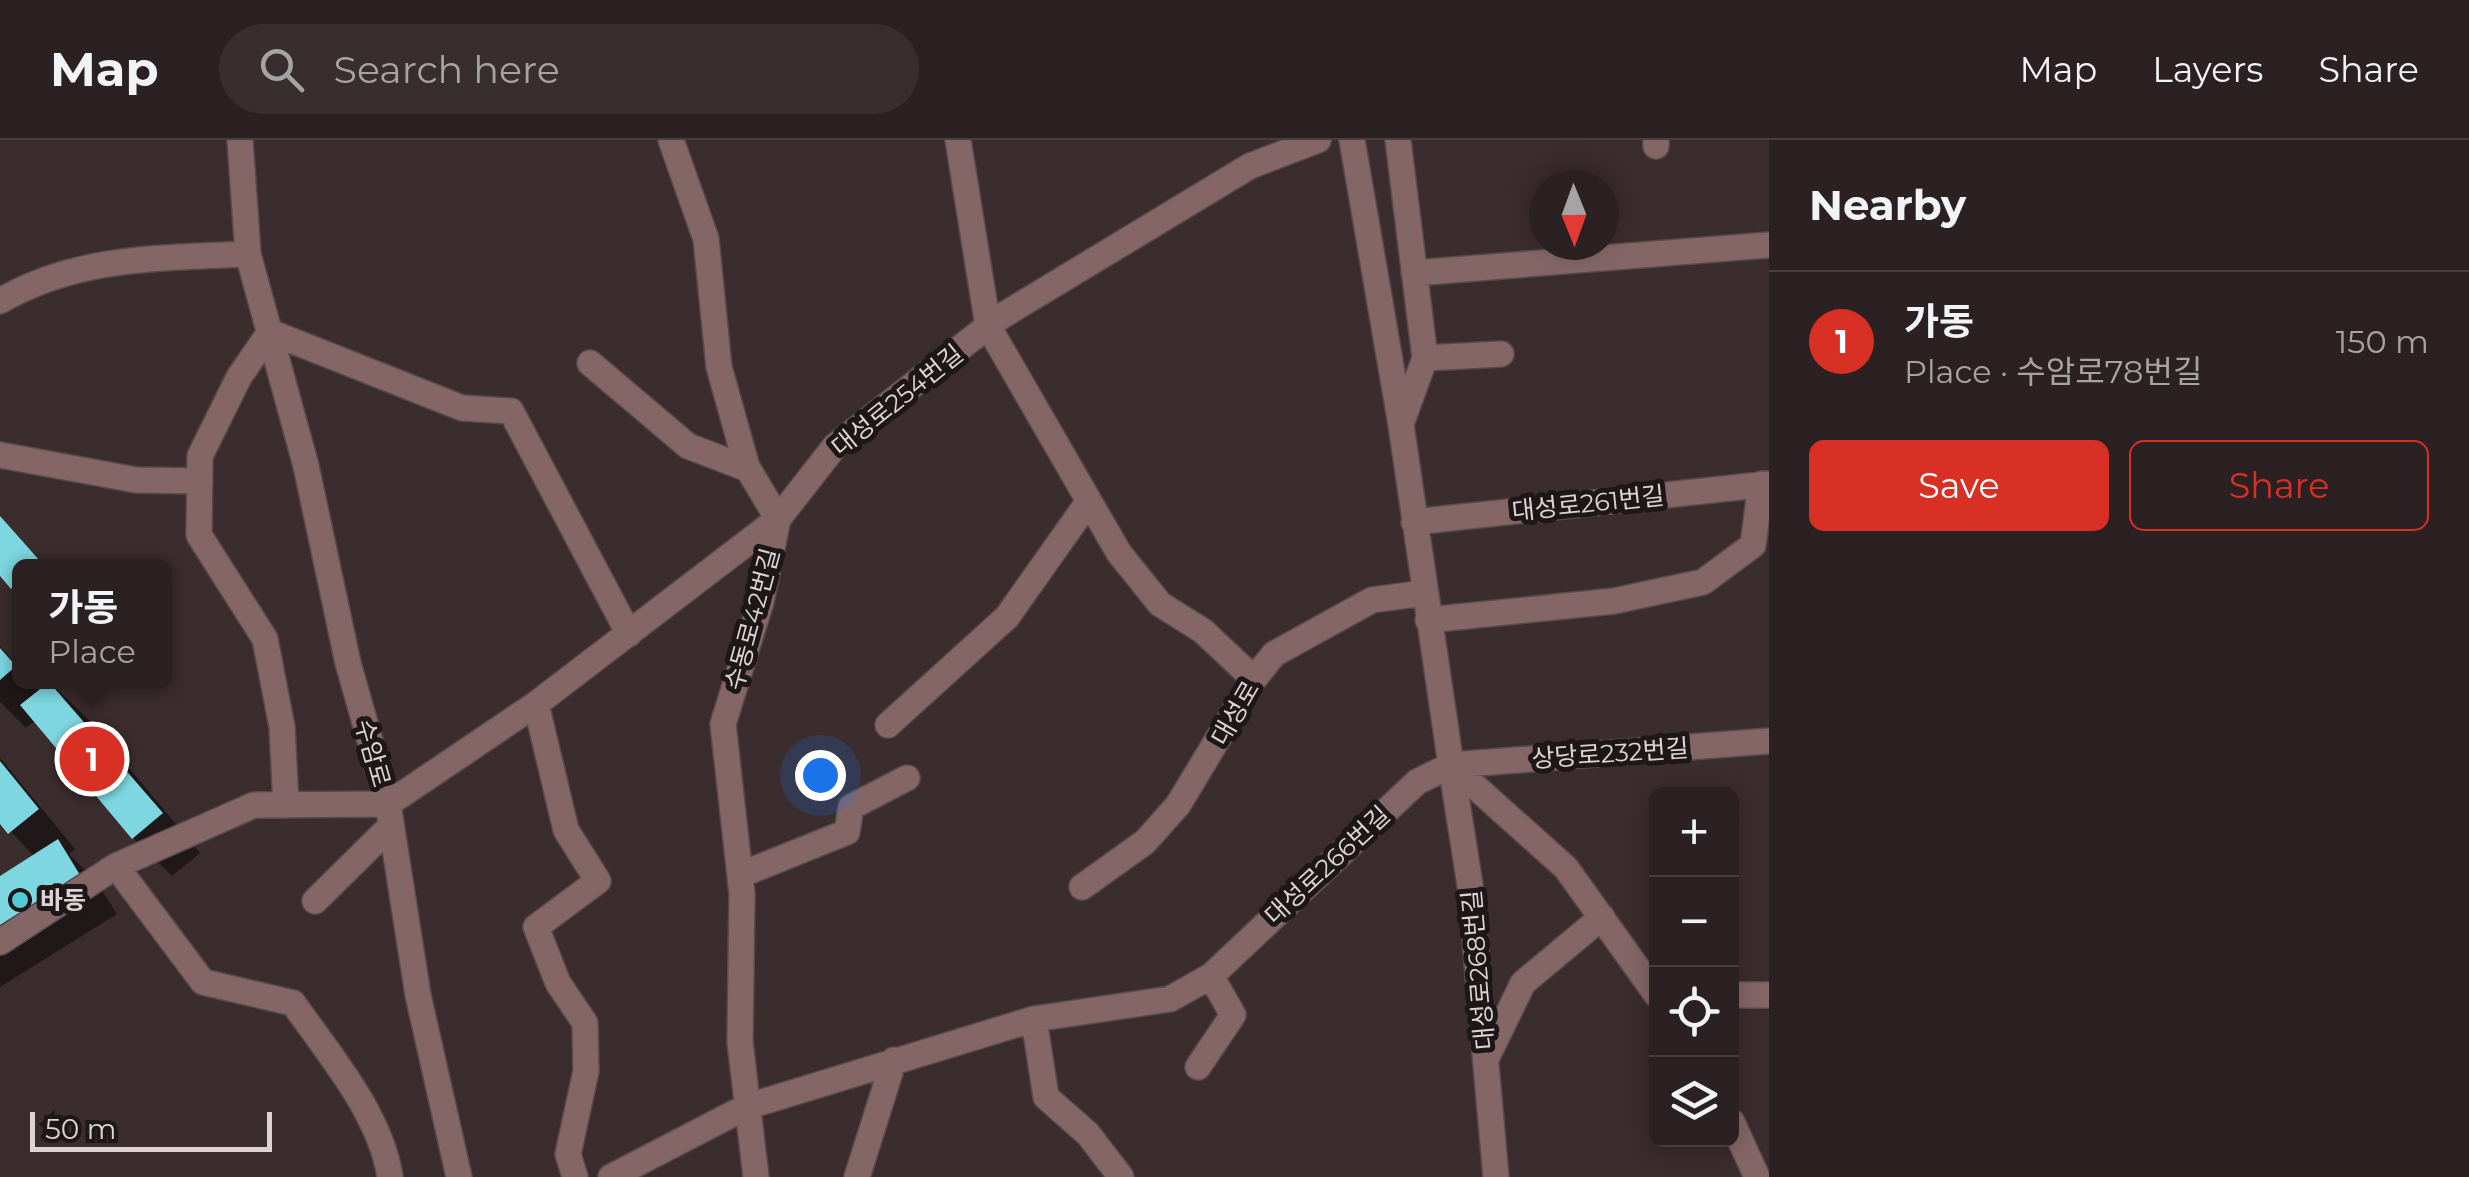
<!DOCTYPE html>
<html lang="en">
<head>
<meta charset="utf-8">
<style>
	:root { --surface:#2c2122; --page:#382e2f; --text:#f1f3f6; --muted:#a6a3a5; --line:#483e40; --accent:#d93025 }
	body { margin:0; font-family:Montserrat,"Noto Sans KR",sans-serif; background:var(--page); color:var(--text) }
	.controls { position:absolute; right:30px; bottom:30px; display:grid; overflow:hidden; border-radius:15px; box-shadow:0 5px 25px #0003 }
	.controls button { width:90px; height:90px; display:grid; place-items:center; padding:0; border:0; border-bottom:2px solid var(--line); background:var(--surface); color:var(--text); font:50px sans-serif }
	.compass { position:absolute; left:1529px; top:30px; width:90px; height:90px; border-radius:50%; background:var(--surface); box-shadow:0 5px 25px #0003; rotate:179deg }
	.scale { position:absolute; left:30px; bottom:25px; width:242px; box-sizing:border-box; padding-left:10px; border:5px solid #ded3d4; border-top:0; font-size:28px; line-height:35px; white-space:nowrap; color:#ded3d4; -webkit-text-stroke:8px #1e1717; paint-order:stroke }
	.you { position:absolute; left:820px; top:635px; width:35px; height:35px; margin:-25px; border:8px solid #fff; border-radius:50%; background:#1a73e8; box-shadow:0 0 0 15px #1a73e833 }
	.badge { display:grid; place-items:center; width:65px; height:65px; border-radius:50%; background:var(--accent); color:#fff; font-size:32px; font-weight:700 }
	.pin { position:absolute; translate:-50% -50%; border:5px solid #fff; box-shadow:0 2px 10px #0006 }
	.popup { position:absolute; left:12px; top:419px; width:160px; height:130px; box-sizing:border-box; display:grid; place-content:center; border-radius:15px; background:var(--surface); filter:drop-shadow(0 2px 8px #0005); font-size:32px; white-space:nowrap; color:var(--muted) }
	.popup b { font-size:38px; color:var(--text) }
	.popup::after { content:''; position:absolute; left:50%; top:100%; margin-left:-20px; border:20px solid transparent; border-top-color:var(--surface) }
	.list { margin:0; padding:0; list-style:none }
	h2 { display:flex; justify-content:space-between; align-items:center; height:130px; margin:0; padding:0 40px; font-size:42px }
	h2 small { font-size:32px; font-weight:400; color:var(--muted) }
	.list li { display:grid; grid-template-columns:65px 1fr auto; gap:30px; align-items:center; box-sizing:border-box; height:140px; padding:0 40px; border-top:2px solid var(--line) }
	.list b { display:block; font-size:38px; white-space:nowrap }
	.list p { margin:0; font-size:32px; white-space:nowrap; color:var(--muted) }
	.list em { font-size:32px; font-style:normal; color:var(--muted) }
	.actions { display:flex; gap:20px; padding:30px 40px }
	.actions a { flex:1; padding:22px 0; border:2px solid var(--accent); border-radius:15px; text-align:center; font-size:35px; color:var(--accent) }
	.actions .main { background:var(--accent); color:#fff }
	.icon { flex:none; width:55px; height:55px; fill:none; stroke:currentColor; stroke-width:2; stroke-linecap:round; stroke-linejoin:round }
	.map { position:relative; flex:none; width:1769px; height:1037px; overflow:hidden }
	header { display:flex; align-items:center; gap:60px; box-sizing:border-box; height:140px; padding:0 50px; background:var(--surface); border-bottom:2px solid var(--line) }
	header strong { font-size:48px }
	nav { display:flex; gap:55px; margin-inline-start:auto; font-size:35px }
	.search { width:700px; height:90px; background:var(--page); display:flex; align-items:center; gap:25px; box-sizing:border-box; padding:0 35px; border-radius:55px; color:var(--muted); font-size:38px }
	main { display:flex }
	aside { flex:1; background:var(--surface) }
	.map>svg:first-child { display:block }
</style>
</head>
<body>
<header>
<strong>Map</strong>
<div class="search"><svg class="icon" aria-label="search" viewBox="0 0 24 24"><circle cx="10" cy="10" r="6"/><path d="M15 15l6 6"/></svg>Search here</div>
<nav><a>Map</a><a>Layers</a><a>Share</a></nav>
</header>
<main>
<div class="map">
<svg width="1769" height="1037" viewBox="0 0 1769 1037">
	<rect width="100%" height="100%" fill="#3b2c2d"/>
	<path fill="#0007" d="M0 377 46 426H19V453L0 432Z
		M0 506 19 528V542H31L40 552 51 543 90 581 200 713 172 736 133 698 36 580 26 588 0 562Z
		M0 618 75 709 69 714 96 741 117 774 0 847V739L35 717 0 680Z"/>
	<path fill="#7ed7e0" d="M0 376 41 422 36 426H19V441L11 449 0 436Z
		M0 508 16 526 0 540Z
		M49 542 163 673 132 699 20 565Z
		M0 621 39 669 8 694 0 684Z
		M58 699 80 735 0 785V736Z"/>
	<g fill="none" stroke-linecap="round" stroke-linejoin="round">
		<defs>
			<path id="minor" d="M240 0 248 114 306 326 348 523 388 664 418 855 459 1037
				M671 0 706 99 719 227 747 327 778 379 761 462 723 584 742 754 740 902 756 1037
				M958 0 988 186 1119 413 1160 464 1203 491 1254 539
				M1352 0 1401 285 1451 625 1566 728 1656 854
				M1398 0 1425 218 1401 284
				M1656 0V6
				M1414 133 1769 105
				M0 161C77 116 161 118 248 114
				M1425 218 1501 214
				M590 223 688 306 748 329
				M0 315 136 340 200 341
				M1414 382 1769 344
				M1428 480 1614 461 1703 442 1753 405 1761 344
				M536 564 566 690 598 741 536 787 558 843 585 883 586 931 568 1014 575 1037
				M888 585 1007 477 1089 361
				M1451 625 1470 745 1496 1037
				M286 665 282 587 265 499 199 395 200 316 239 237 270 192 462 268 511 271 629 494
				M116 726 203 842 293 863C329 914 381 975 390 1037
				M740 735 847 692 851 667 907 638
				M1082 747 1145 702 1178 665 1254 539 1274 514 1372 460 1424 453
				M315 761 391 686
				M0 802 116 726 254 665 388 664 536 564 778 379 835 306 997 179 1250 26 1318 0
				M1732 855H1769
				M1034 879 1046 957 1088 994 1121 1037
				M1486 919 1523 843 1602 777
				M1198 927 1233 875 1211 836
				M1732 982 1757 1037
				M611 1037 746 967 1034 879 1170 859 1211 836 1417 642 1451 625 1769 601
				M857 1037 894 920"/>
		</defs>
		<use href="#minor" stroke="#584a4b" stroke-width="28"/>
		<use href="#minor" stroke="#846667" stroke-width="25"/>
	</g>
	<circle fill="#52cbd7" stroke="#1e1717" stroke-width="4" cx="20" cy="760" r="10"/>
	<g text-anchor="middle" stroke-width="10" stroke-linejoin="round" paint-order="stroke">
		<g font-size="25" fill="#ded3d4" stroke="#1e1717">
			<text transform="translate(897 260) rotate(-39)" y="9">대성로254번길</text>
			<text transform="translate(1588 363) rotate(-6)" y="9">대성로261번길</text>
			<text transform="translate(752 479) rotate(-75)" y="9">수동로42번길</text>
			<text transform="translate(1235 573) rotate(-60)" y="9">대성로</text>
			<text transform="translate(373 613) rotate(74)" y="9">수암로</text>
			<text transform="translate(1610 613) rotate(-4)" y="9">상당로232번길</text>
			<text transform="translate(1327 725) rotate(-43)" y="9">대성로266번길</text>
			<text transform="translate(1478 830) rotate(-95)" y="9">대성로268번길</text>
		</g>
		<g font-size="25" font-weight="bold" fill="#ded3d4" stroke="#1e1717" text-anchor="start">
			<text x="40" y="769">바동</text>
		</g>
	</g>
</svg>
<div class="controls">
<button>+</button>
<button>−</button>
<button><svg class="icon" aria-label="locate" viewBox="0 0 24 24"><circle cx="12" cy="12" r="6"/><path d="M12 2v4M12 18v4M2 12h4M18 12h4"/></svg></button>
<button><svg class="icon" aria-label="layers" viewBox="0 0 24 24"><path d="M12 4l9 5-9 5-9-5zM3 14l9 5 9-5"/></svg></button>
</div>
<svg class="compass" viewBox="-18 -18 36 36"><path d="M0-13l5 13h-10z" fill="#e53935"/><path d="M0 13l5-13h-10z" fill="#a6a3a5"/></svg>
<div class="scale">50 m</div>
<div class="you"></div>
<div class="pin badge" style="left:92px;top:619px">1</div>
<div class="popup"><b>가동</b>Place</div>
</div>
<aside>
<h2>Nearby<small></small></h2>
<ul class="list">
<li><span class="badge">1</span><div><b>가동</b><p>Place · 수암로78번길</p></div><em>150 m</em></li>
</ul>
<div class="actions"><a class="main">Save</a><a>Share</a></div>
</aside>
</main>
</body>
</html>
